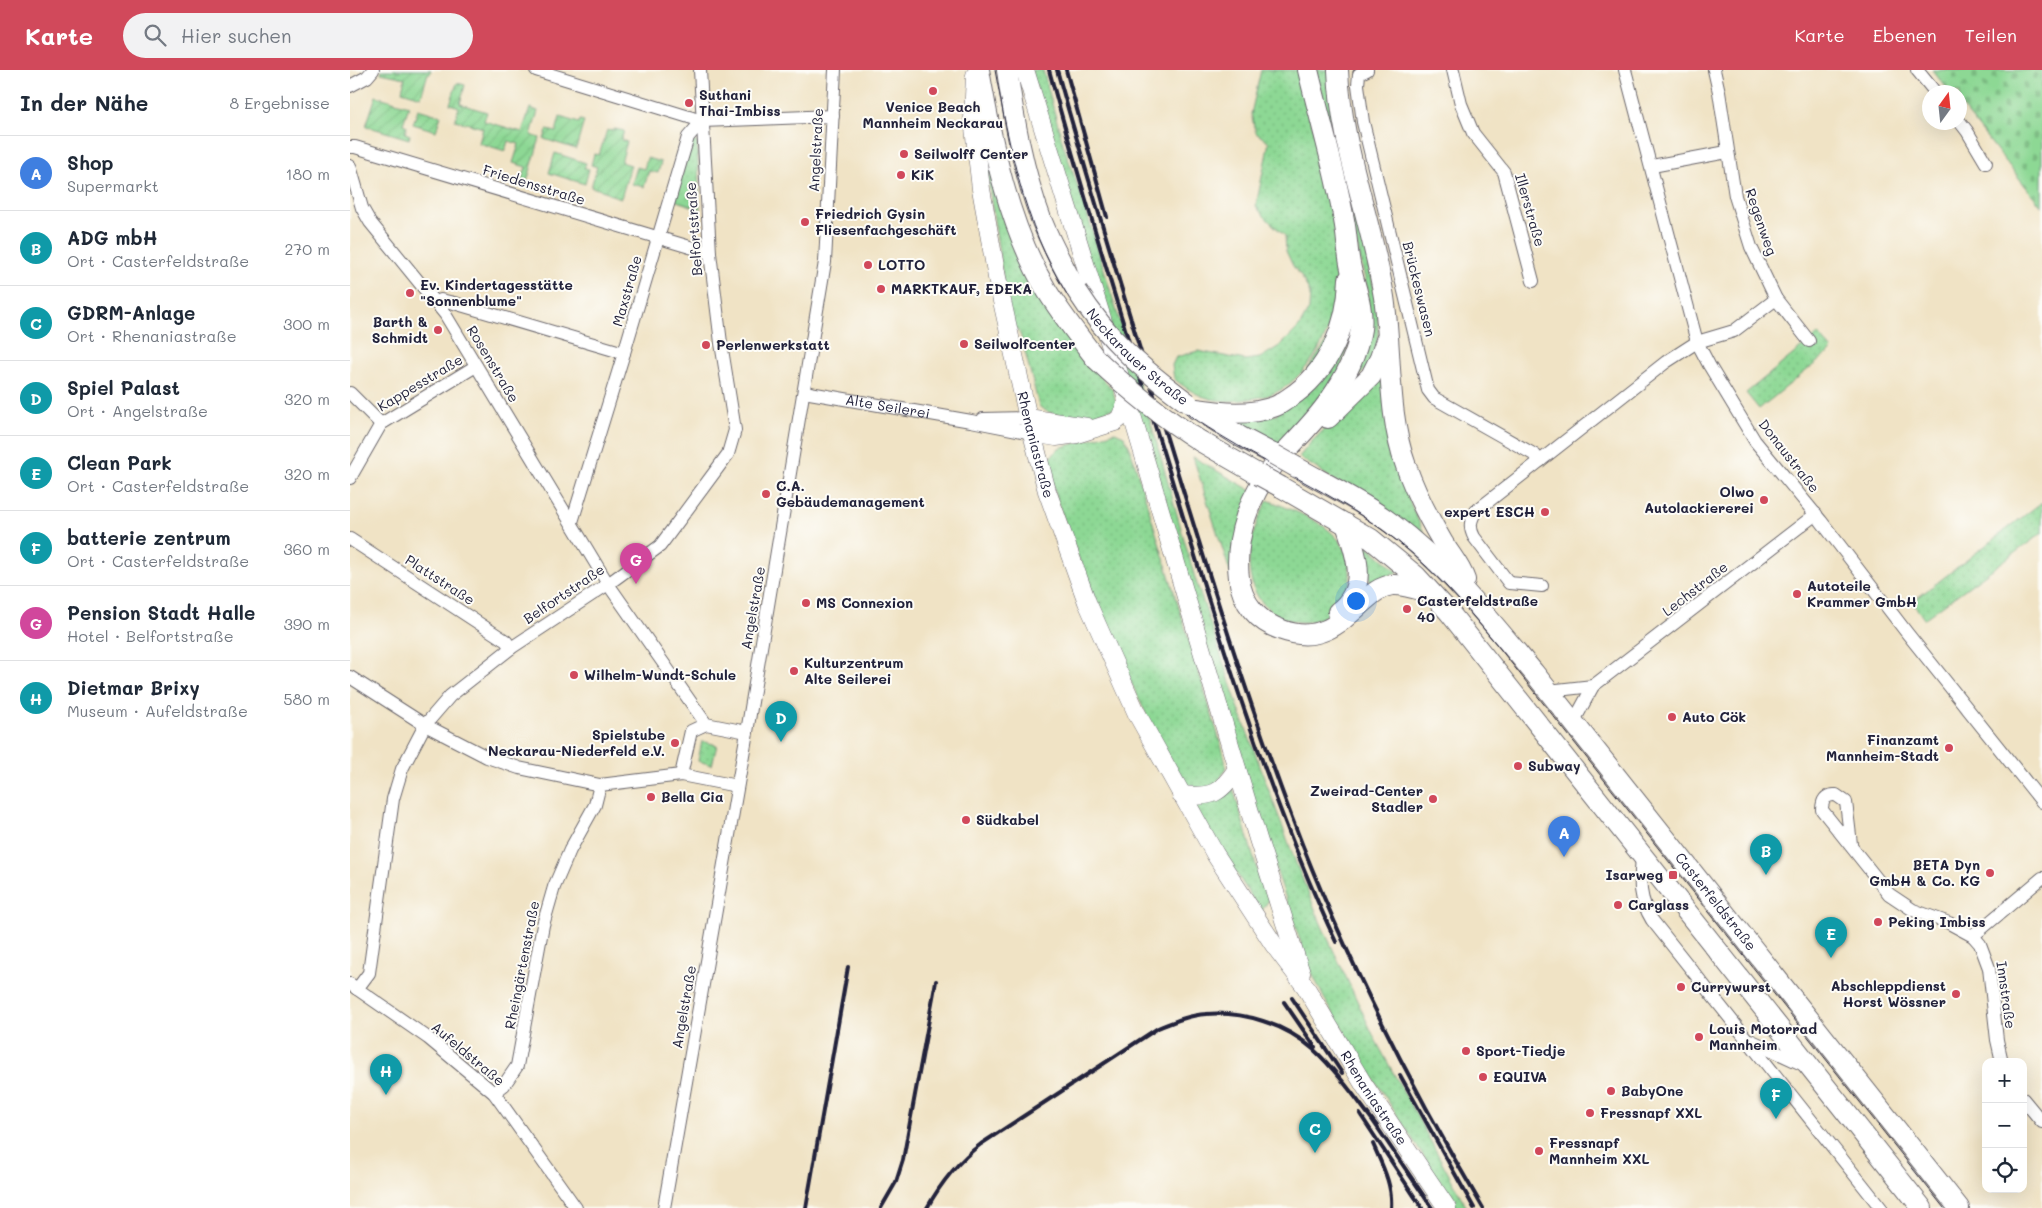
<!DOCTYPE html>
<html lang="de">
<head>
<meta charset="utf-8">
<style>
	:root { --surface:#fff; --page:#f2f2f3; --text:#1f2937; --muted:#747a83; --line:#e0e1e3; --accent:#d1495b }
	body { margin:0; font-family:Mali,sans-serif; background:var(--page); color:var(--text) }
	.controls { position:absolute; right:15px; bottom:15px; display:grid; overflow:hidden; border-radius:10px; box-shadow:0 5px 20px #0002 }
	.controls button { width:45px; height:45px; display:grid; place-items:center; padding:0; border:0; border-bottom:1px solid var(--line); background:var(--surface); color:var(--text); font:25px sans-serif }
	.compass { position:absolute; left:1572px; top:15px; width:45px; height:45px; border-radius:50%; background:var(--surface); box-shadow:0 5px 20px #0002; rotate:15deg }
	.you { position:absolute; left:1005px; top:530px; width:18px; height:18px; margin:-12px; border:4px solid #fff; border-radius:50%; background:#1a73e8; box-shadow:0 0 0 8px #1a73e833 }
	.badge { display:grid; place-items:center; width:32px; height:32px; border-radius:50%; background:var(--accent); color:#fff; font-size:16px; font-weight:700 }
	.pin { position:absolute; translate:-50% -41px; filter:drop-shadow(0 1px 2px #0008) }
	.pin::after { content:''; position:absolute; top:26px; width:18px; height:15px; background:inherit; clip-path:polygon(0 0,100% 0,50% 100%) }
	.list { margin:0; padding:0; list-style:none }
	h2 { display:flex; justify-content:space-between; align-items:center; height:65px; margin:0; padding:0 20px; font-size:21px }
	h2 small { font-size:16px; font-weight:400; color:var(--muted) }
	.list li { display:grid; grid-template-columns:32px 1fr auto; gap:15px; align-items:center; box-sizing:border-box; height:75px; padding:0 20px; border-top:1px solid var(--line) }
	.list b { display:block; font-size:19px; white-space:nowrap }
	.list p { margin:0; font-size:16px; white-space:nowrap; color:var(--muted) }
	.list em { font-size:16px; font-style:normal; color:var(--muted) }
	.icon { flex:none; width:28px; height:28px; fill:none; stroke:currentColor; stroke-width:2; stroke-linecap:round; stroke-linejoin:round }
	.map { position:relative; flex:none; width:1692px; height:1138px; overflow:hidden }
	header { display:flex; align-items:center; gap:30px; box-sizing:border-box; height:70px; padding:0 25px; background:var(--accent); color:#fff }
	header strong { font-size:24px }
	nav { display:flex; gap:28px; margin-inline-start:auto; font-size:18px }
	.search { width:350px; height:45px; background:var(--page); display:flex; align-items:center; gap:12px; box-sizing:border-box; padding:0 18px; border-radius:28px; color:var(--muted); font-size:19px }
	main { display:flex }
	aside { flex:1; background:var(--surface) }
	.map>svg:first-child { display:block }
</style>
</head>
<body>
<header>
<strong>Karte</strong>
<div class="search"><svg class="icon" aria-label="search" viewBox="0 0 24 24"><circle cx="10" cy="10" r="6"/><path d="M15 15l6 6"/></svg>Hier suchen</div>
<nav><a>Karte</a><a>Ebenen</a><a>Teilen</a></nav>
</header>
<main>
<aside>
<h2>In der Nähe<small>8 Ergebnisse</small></h2>
<ul class="list">
<li><span class="badge" style="background:#3f7fe0">A</span><div><b>Shop</b><p>Supermarkt</p></div><em>180 m</em></li>
<li><span class="badge" style="background:#0f9aa8">B</span><div><b>ADG mbH</b><p>Ort · Casterfeldstraße</p></div><em>270 m</em></li>
<li><span class="badge" style="background:#0f9aa8">C</span><div><b>GDRM-Anlage</b><p>Ort · Rhenaniastraße</p></div><em>300 m</em></li>
<li><span class="badge" style="background:#0f9aa8">D</span><div><b>Spiel Palast</b><p>Ort · Angelstraße</p></div><em>320 m</em></li>
<li><span class="badge" style="background:#0f9aa8">E</span><div><b>Clean Park</b><p>Ort · Casterfeldstraße</p></div><em>320 m</em></li>
<li><span class="badge" style="background:#0f9aa8">F</span><div><b>batterie zentrum</b><p>Ort · Casterfeldstraße</p></div><em>360 m</em></li>
<li><span class="badge" style="background:#d1479c">G</span><div><b>Pension Stadt Halle</b><p>Hotel · Belfortstraße</p></div><em>390 m</em></li>
<li><span class="badge" style="background:#0f9aa8">H</span><div><b>Dietmar Brixy</b><p>Museum · Aufeldstraße</p></div><em>580 m</em></li>
</ul>
</aside>
<div class="map">
<svg width="1692" height="1138" viewBox="0 0 1692 1138">
	<defs>
		<pattern id="grass-dots" width="8" height="8" patternUnits="userSpaceOnUse" patternTransform="scale(1.25)"><rect width="8" height="8" fill="#8dd894"/><path d="M2 2h.1M6 6h.1" fill="none" stroke="#79b980" stroke-width="1.8" stroke-linecap="round"/></pattern>
		<pattern id="cemetery-stones" width="16" height="16" patternUnits="userSpaceOnUse" patternTransform="scale(1.25)"><rect width="16" height="16" fill="#8dd894"/><path d="M2 7V4a2 2 0 0 1 4 0v3zM10 15v-3a2 2 0 0 1 4 0v3z" fill="#79b980"/></pattern>
		<pattern id="garden-furrows" width="10" height="10" patternUnits="userSpaceOnUse" patternTransform="scale(1.25)"><rect width="10" height="10" fill="#8dd894"/><path d="M-1 1l2-2M0 10L10 0M9 11l2-2" fill="none" stroke="#79b980"/></pattern>
	</defs>
	<rect width="100%" height="100%" fill="#fdfcf7"/>
	<filter id="ink" filterUnits="userSpaceOnUse"><feTurbulence type="fractalNoise" baseFrequency=".02" numOctaves="2"/><feDisplacementMap in="SourceGraphic" scale="10" xChannelSelector="R" yChannelSelector="G"/><feConvolveMatrix kernelMatrix="1 2 1 2 8 2 1 2 1" color-interpolation-filters="sRGB"/></filter>
	<filter id="wash" filterUnits="userSpaceOnUse"><feTurbulence type="fractalNoise" baseFrequency=".0096" numOctaves="4" result="noise"/><feDisplacementMap in="SourceGraphic" scale="20" xChannelSelector="R" yChannelSelector="G"/><feGaussianBlur stdDeviation="1.12" result="paint"/><feColorMatrix in="noise" values="0 0 0 0 0 0 0 0 0 0 0 0 0 0 0 0 0 1.4 0 .05"/><feComposite in="paint" operator="in"/></filter>
	<g filter="url(#wash)">
		<rect width="100%" height="100%" fill="#f0e3c5"/>
		<path fill="url(#grass-dots)" stroke="#587d68" d="M681 0H693L713 74 734 134 806 370 845 508 891 645 946 793 972 856 1026 971 1117 1138H1107L1011 989 974 928 959 897 903 731Z
			M911 0H949C957 33 965 66 973 100 977 119 983 139 987 158 996 201 986 261 958 295 947 308 933 322 916 326 876 334 857 335 824 309L822 295 826 287 848 281 895 290 910 288 931 275 949 257 959 239 960 224 952 207 943 196 936 181 935 166C923 154 916 150 906 136L919 72 906 63 901 44Z
			M966 0H980L1027 234C1028 253 1031 279 1019 295 1014 302 1006 309 1000 315L1019 255 1018 222Z
			M342 71 347 72 350 139 324 130Z
			M632 71 704 246 730 284 763 320 767 337 750 343 745 349C730 347 699 347 689 336L672 270 669 261 660 254Z
			M1003 234 1001 267 988 306 930 378 883 351 926 345Z
			M1468 264 1482 280 1409 339 1396 323Z
			M1030 303 1048 399 1061 435 1075 465 1072 468 949 387 961 372 1026 310Z
			M765 362 774 366 780 378 872 678C878 698 877 701 863 717L841 720 833 714 798 648 755 558 709 436 698 396 700 388 709 378Z
			M843 387 902 421 882 508Z
			M918 430C948 443 996 457 999 495 1001 507 1001 513 995 524 986 540 976 549 957 552 947 553 933 549 924 543 886 518 898 463 918 430Z
			M1692 432V463L1574 549 1562 532Z
			M1018 476 1048 502 1020 512 1018 490 1014 478Z
			M352 671 367 675 362 695 348 691Z
			M882 715 907 799 920 828 911 842 842 733Z"/>
		<path fill="url(#cemetery-stones)" stroke="#587d68" d="M1582 0H1692V137L1610 34V22H1600Z"/>
		<path fill="url(#garden-furrows)" stroke="#587d68" d="M32 0H81L80 4 78 3 71 27 52 21 55 8 31 3Z
			M107 13 115 15 110 34 137 42 134 51 172 62 180 38 188 41 181 65 190 68 175 118 170 116 176 97 163 93 169 74 158 71 155 81 129 73 133 58 105 50 109 37 100 34Z
			M26 26 59 36 53 54 57 56 55 63 60 65 59 69 16 56Z
			M68 39 91 46 86 61 63 54Z
			M210 47 229 53 230 50 234 51 226 79 194 69 197 60 206 62Z
			M265 59 274 61 271 70 277 72 271 92 281 95 271 128 258 124V122L241 117 247 97 241 95 244 84 249 85 257 60 259 61Z
			M205 83 236 93 234 98 239 99 235 114 199 103Z
			M297 88 311 92 308 103 299 101 294 117 282 114 287 97 294 99Z"/>
	</g>
	<g filter="url(#ink)">
		<g fill="none" stroke-linecap="round" stroke-linejoin="round">
			<defs>
				<g id="street">
					<path d="M186 0 352 51 483 46"/>
					<path d="M1017 0 1009 4 1008 15 1013 52 1078 320 1084 328 1185 385 1190 391"/>
					<path d="M1103 0 1111 34 1123 63 1154 102 1183 211"/>
					<path d="M1275 0 1347 272 1359 295 1405 371 1471 451 1557 563 1692 732"/>
					<path d="M1364 0 1369 22 1385 126 1401 177 1426 229 1459 271"/>
					<path d="M1567 0 1585 22"/>
					<path d="M0 16 17 7 23 0"/>
					<path d="M1610 52 1617 61 1636 93"/>
					<path d="M0 77H5L360 183"/>
					<path d="M0 96 12 138 20 152 95 244 258 514 356 654 397 662"/>
					<path d="M1302 96 1377 82"/>
					<path d="M86 233 91 230 104 233 274 283"/>
					<path id="s1" d="M454 322 621 351 682 363"/>
					<path d="M0 323 31 354"/>
					<path d="M633 349 678 348"/>
					<path d="M0 408 31 354 126 296"/>
					<path d="M222 452 274 283 338 67 352 51"/>
					<path d="M0 469 156 571 161 578"/>
					<path d="M1192 516 1159 513 1124 467C1119 457 1120 451 1126 441L1316 292 1347 272 1384 261 1426 229"/>
					<path d="M0 607 75 655 137 687 169 698 250 715 331 705 387 716"/>
					<path d="M1198 621 1243 616"/>
					<path d="M1223 653 1243 616 1466 444"/>
					<path d="M331 705 341 661 356 654"/>
					<path d="M1501 774 1496 732 1486 725C1475 724 1472 731 1472 740L1539 824 1563 840 1599 853 1623 866 1630 874 1639 898 1647 970 1652 992"/>
					<path d="M1292 787C1290 812 1288 827 1302 850L1531 1138"/>
					<path d="M1623 866 1692 808"/>
					<path d="M0 914 78 968 144 1023 226 1138"/>
					<path d="M7 919 19 903 43 729 52 699 75 655 100 626 161 578 258 514 310 476 378 384 385 360 371 273 360 183 350 0"/>
					<path d="M1400 970 1454 995"/>
					<path d="M144 1023 154 1015 167 996 193 855 204 817 220 780 245 735 250 715"/>
					<path d="M1673 1029 1692 1052"/>
					<path d="M314 1138 397 662 475 192 485 0"/>
				</g>
				<g id="secondary">
					<path d="M675 0 781 342 908 769 951 903"/>
					<path id="s2" d="M625 5 623 49 631 119 648 213 678 348 697 421 737 532 787 644 865 784 924 875 955 916 1014 1015 1097 1138"/>
					<path d="M678 348 737 357"/>
					<path d="M682 363 706 367 727 364 765 352 770 348 777 331"/>
					<path d="M831 725C862 728 870 724 887 699"/>
				</g>
				<g id="primary">
					<path d="M629 0C642 75 658 155 697 221 712 245 729 267 746 289"/>
					<path d="M657 0C664 50 673 101 691 149 701 174 714 198 727 221"/>
					<path d="M958 0C970 50 985 100 994 150 997 165 997 179 1000 194 1004 216 1014 236 1011 259 1007 285 994 310 979 331 964 353 944 371 927 391 900 423 884 467 889 508 892 533 908 552 932 560 967 573 987 556 1012 533 1021 525 1029 517 1042 515 1055 514 1069 520 1081 523"/>
					<path d="M988 0C991 78 1022 151 1034 227 1042 280 1037 345 1056 396 1065 422 1078 447 1092 471 1100 485 1110 495 1115 510"/>
					<path d="M846 339C873 343 900 346 926 336 931 334 935 330 939 328 979 302 998 255 999 209"/>
					<path d="M852 342 889 366 923 384"/>
					<path d="M978 348 1021 306 1030 288 1036 270"/>
					<path d="M850 371 909 405"/>
					<path id="s3" d="M946 397C978 415 1011 431 1041 453 1098 496 1140 550 1185 604L1609 1138"/>
					<path d="M931 417 1021 469 1066 506 1099 542 1572 1138"/>
					<path d="M988 542C1020 517 1006 485 996 454"/>
				</g>
			</defs>
			<use href="#street" stroke="#6a666b" stroke-width="14"/>
			<use href="#secondary" stroke="#6a666b" stroke-width="19"/>
			<use href="#primary" stroke="#6a666b" stroke-width="22"/>
			<use href="#street" stroke="#fff" stroke-width="12"/>
			<use href="#secondary" stroke="#fff" stroke-width="18"/>
			<use href="#primary" stroke="#fff" stroke-width="20"/>
			<path stroke="#22223b" stroke-width="1" d="M645 0C659 75 674 155 715 221 763 299 838 349 917 392 956 413 995 433 1031 459 1077 491 1112 532 1147 575L1594 1138"/>
			<path stroke="#22223b" stroke-width="4" d="M699 0C736 136 779 272 821 407 868 563 917 724 986 872
				M707 0C740 118 777 235 812 352 853 485 893 618 942 748 993 883 1059 1013 1133 1138
				M716 0 757 147
				M942 928 992 1003
				M934 932 965 977
				M1050 1005 1124 1138
				M1010 1044 1072 1138
				M1023 1051 1082 1138
				M1023 1074C1032 1095 1043 1115 1041 1138
				M456 1138 498 897
				M531 1138 546 1112 553 1090 586 911
				M577 1138C591 1113 608 1091 631 1074L808 958C823 952 839 945 856 944 893 941 935 954 963 979 987 1001 1007 1030 1027 1056"/>
			<defs>
				<g id="primary-bridge">
					<path id="s4" d="M727 221C758 270 792 299 838 333"/>
					<path d="M746 289C779 320 812 347 850 371"/>
					<path d="M923 384 946 397"/>
					<path d="M909 405 931 417"/>
				</g>
			</defs>
			<use href="#primary-bridge" stroke="#6a666b" stroke-width="22" stroke-linecap="butt"/>
			<use href="#primary-bridge" stroke="#fff" stroke-width="20"/>
		</g>
	</g>
	<g fill="#d1495b" stroke="#fdfcf7" stroke-width="2">
		<circle cx="583" cy="21" r="5"/>
		<circle cx="339" cy="33" r="5"/>
		<circle cx="554" cy="84" r="5"/>
		<circle cx="551" cy="105" r="5"/>
		<circle cx="455" cy="152" r="5"/>
		<circle cx="518" cy="195" r="5"/>
		<circle cx="531" cy="219" r="5"/>
		<circle cx="60" cy="223" r="5"/>
		<circle cx="88" cy="260" r="5"/>
		<circle cx="614" cy="274" r="5"/>
		<circle cx="356" cy="275" r="5"/>
		<circle cx="416" cy="424" r="5"/>
		<circle cx="1414" cy="430" r="5"/>
		<circle cx="1195" cy="442" r="5"/>
		<circle cx="1447" cy="524" r="5"/>
		<circle cx="456" cy="533" r="5"/>
		<circle cx="1057" cy="539" r="5"/>
		<circle cx="444" cy="601" r="5"/>
		<circle cx="224" cy="605" r="5"/>
		<circle cx="1322" cy="647" r="5"/>
		<circle cx="325" cy="673" r="5"/>
		<circle cx="1599" cy="678" r="5"/>
		<circle cx="1168" cy="696" r="5"/>
		<circle cx="301" cy="727" r="5"/>
		<circle cx="1083" cy="729" r="5"/>
		<circle cx="616" cy="750" r="5"/>
		<circle cx="1640" cy="803" r="5"/>
		<rect x="1318" y="800" width="10" height="10" rx="2.5"/>
		<circle cx="1268" cy="835" r="5"/>
		<circle cx="1528" cy="852" r="5"/>
		<circle cx="1331" cy="917" r="5"/>
		<circle cx="1606" cy="924" r="5"/>
		<circle cx="1349" cy="967" r="5"/>
		<circle cx="1116" cy="981" r="5"/>
		<circle cx="1133" cy="1007" r="5"/>
		<circle cx="1261" cy="1021" r="5"/>
		<circle cx="1240" cy="1043" r="5"/>
		<circle cx="1189" cy="1081" r="5"/>
	</g>
	<g text-anchor="middle" stroke-width="4" stroke-linejoin="round" paint-order="stroke">
		<g font-size="14" font-weight="bold" fill="#22223b" stroke="#fdfcf7" text-anchor="start">
			<text x="349" y="30">Suthani<tspan x="349" dy="16">Thai-Imbiss</tspan></text>
			<text x="583" y="42" text-anchor="middle">Venice Beach<tspan x="583" dy="16">Mannheim Neckarau</tspan></text>
			<text x="564" y="89">Seilwolff Center</text>
			<text x="561" y="110">KiK</text>
			<text x="465" y="149">Friedrich Gysin<tspan x="465" dy="16">Fliesenfachgeschäft</tspan></text>
			<text x="528" y="200">LOTTO</text>
			<text x="70" y="220">Ev. Kindertagesstätte<tspan x="70" dy="16">"Sonnenblume"</tspan></text>
			<text x="541" y="224">MARKTKAUF, EDEKA</text>
			<text x="78" y="257" text-anchor="end">Barth &amp;<tspan x="78" dy="16">Schmidt</tspan></text>
			<text x="624" y="279">Seilwolfcenter</text>
			<text x="366" y="280">Perlenwerkstatt</text>
			<text x="426" y="421">C.A.<tspan x="426" dy="16">Gebäudemanagement</tspan></text>
			<text x="1404" y="427" text-anchor="end">Olwo<tspan x="1404" dy="16">Autolackiererei</tspan></text>
			<text x="1185" y="447" text-anchor="end">expert ESCH</text>
			<text x="1457" y="521">Autoteile<tspan x="1457" dy="16">Krammer GmbH</tspan></text>
			<text x="1067" y="536">Casterfeldstraße<tspan x="1067" dy="16">40</tspan></text>
			<text x="466" y="538">MS Connexion</text>
			<text x="454" y="598">Kulturzentrum<tspan x="454" dy="16">Alte Seilerei</tspan></text>
			<text x="234" y="610">Wilhelm-Wundt-Schule</text>
			<text x="1332" y="652">Auto Cök</text>
			<text x="315" y="670" text-anchor="end">Spielstube<tspan x="315" dy="16">Neckarau-Niederfeld e.V.</tspan></text>
			<text x="1589" y="675" text-anchor="end">Finanzamt<tspan x="1589" dy="16">Mannheim-Stadt</tspan></text>
			<text x="1178" y="701">Subway</text>
			<text x="1073" y="726" text-anchor="end">Zweirad-Center<tspan x="1073" dy="16">Stadler</tspan></text>
			<text x="311" y="732">Bella Cia</text>
			<text x="626" y="755">Südkabel</text>
			<text x="1630" y="800" text-anchor="end">BETA Dyn<tspan x="1630" dy="16">GmbH &amp; Co. KG</tspan></text>
			<text x="1313" y="810" text-anchor="end">Isarweg</text>
			<text x="1278" y="840">Carglass</text>
			<text x="1538" y="857">Peking Imbiss</text>
			<text x="1596" y="921" text-anchor="end">Abschleppdienst<tspan x="1596" dy="16">Horst Wössner</tspan></text>
			<text x="1341" y="922">Currywurst</text>
			<text x="1359" y="964">Louis Motorrad<tspan x="1359" dy="16">Mannheim</tspan></text>
			<text x="1126" y="986">Sport-Tiedje</text>
			<text x="1143" y="1012">EQUIVA</text>
			<text x="1271" y="1026">BabyOne</text>
			<text x="1250" y="1048">Fressnapf XXL</text>
			<text x="1199" y="1078">Fressnapf<tspan x="1199" dy="16">Mannheim XXL</tspan></text>
		</g>
		<g font-size="14" fill="#22223b" stroke="#fdfcf7">
			<text transform="translate(466 80) rotate(-87)" y="5">Angelstraße</text>
			<text transform="translate(184 115) rotate(17)" y="5">Friedensstraße</text>
			<text transform="translate(1180 140) rotate(74)" y="5">Illerstraße</text>
			<text transform="translate(1411 152) rotate(71)" y="5">Regenweg</text>
			<text transform="translate(344 159) rotate(-94)" y="5">Belfortstraße</text>
			<text transform="translate(1069 219) rotate(76)" y="5">Brückeswasen</text>
			<text transform="translate(277 221) rotate(-74)" y="5">Maxstraße</text>
			<text dy="5" stroke="none"><textPath href="#s4" startOffset="90">Neckarauer Straße</textPath></text>
			<text transform="translate(143 294) rotate(59)" y="5">Rosenstraße</text>
			<text transform="translate(70 313) rotate(-31)" y="5">Kappesstraße</text>
			<text dy="5" stroke="none"><textPath href="#s1" startOffset="85">Alte Seilerei</textPath></text>
			<text dy="5" stroke="none"><textPath href="#s2" startOffset="376">Rhenaniastraße</textPath></text>
			<text transform="translate(1439 386) rotate(52)" y="5">Donaustraße</text>
			<text transform="translate(90 510) rotate(33)" y="5">Plattstraße</text>
			<text transform="translate(1345 519) rotate(-38)" y="5">Lechstraße</text>
			<text transform="translate(214 524) rotate(-34)" y="5">Belfortstraße</text>
			<text transform="translate(403 538) rotate(-80)" y="5">Angelstraße</text>
			<text dy="5" stroke="none"><textPath href="#s3" startOffset="610">Casterfeldstraße</textPath></text>
			<text transform="translate(172 895) rotate(-79)" y="5">Rheingärtenstraße</text>
			<text transform="translate(1656 925) rotate(82)" y="5">Innstraße</text>
			<text transform="translate(334 937) rotate(-80)" y="5">Angelstraße</text>
			<text transform="translate(118 984) rotate(40)" y="5">Aufeldstraße</text>
			<text dy="5" stroke="none"><textPath href="#s2" startOffset="1116">Rhenaniastraße</textPath></text>
		</g>
	</g>
</svg>
<div class="controls">
<button>+</button>
<button>−</button>
<button><svg class="icon" aria-label="locate" viewBox="0 0 24 24"><circle cx="12" cy="12" r="6"/><path d="M12 2v4M12 18v4M2 12h4M18 12h4"/></svg></button>
</div>
<svg class="compass" viewBox="-18 -18 36 36"><path d="M0-13l5 13h-10z" fill="#e53935"/><path d="M0 13l5-13h-10z" fill="#747a83"/></svg>
<div class="you"></div>
<div class="pin badge" style="left:1214px;top:787px;background:#3f7fe0">A</div>
<div class="pin badge" style="left:1416px;top:805px;background:#0f9aa8">B</div>
<div class="pin badge" style="left:965px;top:1083px;background:#0f9aa8">C</div>
<div class="pin badge" style="left:431px;top:672px;background:#0f9aa8">D</div>
<div class="pin badge" style="left:1481px;top:888px;background:#0f9aa8">E</div>
<div class="pin badge" style="left:1426px;top:1049px;background:#0f9aa8">F</div>
<div class="pin badge" style="left:286px;top:514px;background:#d1479c">G</div>
<div class="pin badge" style="left:36px;top:1025px;background:#0f9aa8">H</div>
</div>
</main>
</body>
</html>
